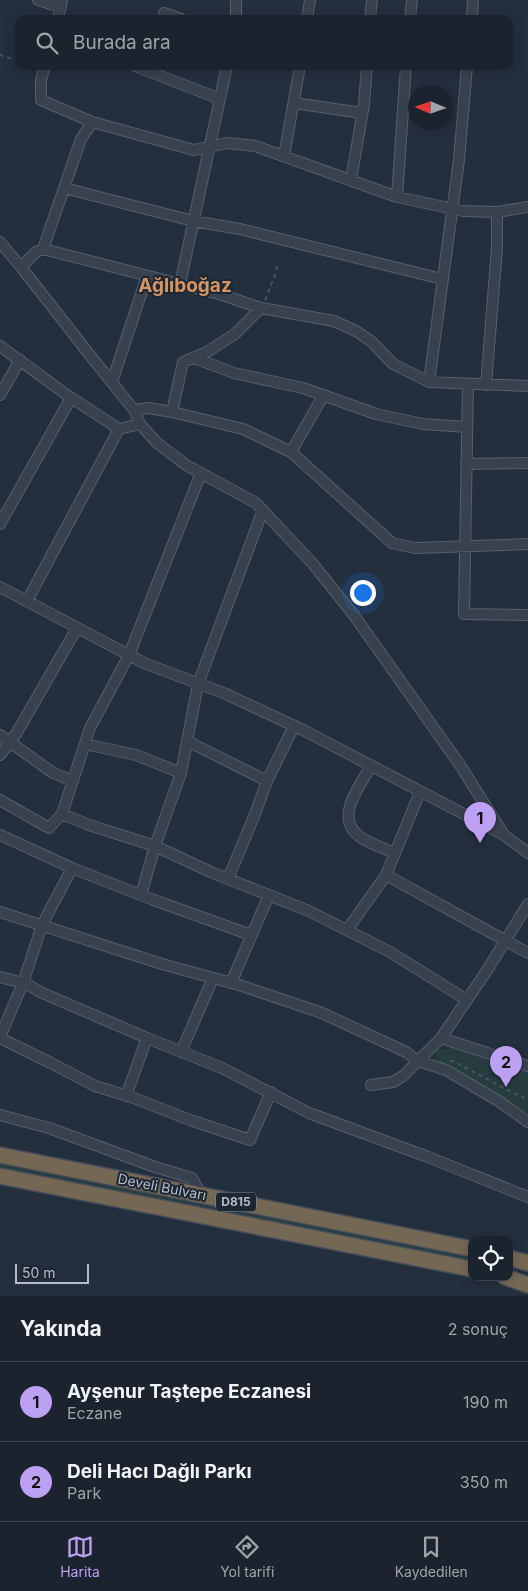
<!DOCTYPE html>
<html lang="tr">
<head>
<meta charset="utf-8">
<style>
	:root { --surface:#1b232e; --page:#282f3a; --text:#f1f3f6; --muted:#a0a4aa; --line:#39404a; --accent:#bca0f2 }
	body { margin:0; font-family:Inter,sans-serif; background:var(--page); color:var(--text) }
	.controls { position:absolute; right:15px; bottom:15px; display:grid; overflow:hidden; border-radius:10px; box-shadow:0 2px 12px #0003 }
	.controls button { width:45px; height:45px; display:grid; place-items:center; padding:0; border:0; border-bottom:1px solid var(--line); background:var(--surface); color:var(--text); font:25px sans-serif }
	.compass { position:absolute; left:408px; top:85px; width:45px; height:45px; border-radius:50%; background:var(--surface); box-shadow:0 2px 12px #0003; rotate:272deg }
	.scale { position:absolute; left:15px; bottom:12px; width:74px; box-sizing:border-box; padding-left:5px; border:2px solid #b4bcc9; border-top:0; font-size:14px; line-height:18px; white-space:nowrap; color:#b4bcc9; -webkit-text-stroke:4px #1d2633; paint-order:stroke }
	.you { position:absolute; left:362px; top:592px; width:18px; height:18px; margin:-12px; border:4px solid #fff; border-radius:50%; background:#1a73e8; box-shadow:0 0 0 8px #1a73e833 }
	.badge { display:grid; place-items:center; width:32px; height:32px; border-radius:50%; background:var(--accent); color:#111; font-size:16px; font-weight:700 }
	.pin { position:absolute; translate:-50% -41px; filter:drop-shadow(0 1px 2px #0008) }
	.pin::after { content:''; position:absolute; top:26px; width:18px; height:15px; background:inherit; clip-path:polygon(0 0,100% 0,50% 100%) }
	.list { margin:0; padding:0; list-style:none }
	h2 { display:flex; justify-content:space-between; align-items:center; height:65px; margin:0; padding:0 20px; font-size:21px }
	h2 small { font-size:16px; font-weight:400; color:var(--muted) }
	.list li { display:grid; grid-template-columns:32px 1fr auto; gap:15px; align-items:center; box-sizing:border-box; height:80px; padding:0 20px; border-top:1px solid var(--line) }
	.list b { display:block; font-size:19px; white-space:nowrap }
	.list p { margin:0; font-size:16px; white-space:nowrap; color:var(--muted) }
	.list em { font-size:16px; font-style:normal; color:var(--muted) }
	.icon { flex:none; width:28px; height:28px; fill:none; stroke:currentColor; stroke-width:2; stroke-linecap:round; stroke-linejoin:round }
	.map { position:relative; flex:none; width:528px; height:1296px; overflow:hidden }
	.search { position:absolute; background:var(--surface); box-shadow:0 2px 12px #0003; left:15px; right:15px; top:15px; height:55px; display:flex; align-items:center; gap:12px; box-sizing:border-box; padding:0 18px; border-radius:10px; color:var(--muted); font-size:19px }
	.sheet { height:225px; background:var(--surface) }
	nav { display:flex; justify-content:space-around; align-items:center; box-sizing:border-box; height:70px; border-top:1px solid var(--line); background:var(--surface); font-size:14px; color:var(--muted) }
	nav a { display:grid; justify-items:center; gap:2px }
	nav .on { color:var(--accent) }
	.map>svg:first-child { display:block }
</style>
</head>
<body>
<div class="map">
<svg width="528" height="1296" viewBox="0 0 528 1296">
	<rect width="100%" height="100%" fill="#242f3e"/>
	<path fill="#263c3f" d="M452 1048 528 1071V1117L454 1068 441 1064 436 1059 435 1054 438 1050Z
		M0 1163 244 1211 472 1257V1263L0 1169Z"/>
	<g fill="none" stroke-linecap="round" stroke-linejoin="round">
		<defs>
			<path id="minor" d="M38 0 61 7
				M164 13 181 19
				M58 19 62 0
				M236 19V0
				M307 19 310 0
				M370 19 372 0
				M410 19 412 0
				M472 19 473 0
				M45 66 41 80V100L92 122
				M135 66 220 99
				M294 103 362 113
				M284 156 300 66
				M351 180 364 104 367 66
				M64 188 193 221 240 229 442 279
				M397 197 406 66
				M0 242 21 267 89 354 134 410 140 424 157 443 186 465 256 503 313 564 353 614 460 765 504 835
				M43 249 81 139 92 122 194 150 227 143 255 146 397 197 463 211 497 212 528 207
				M21 267 36 252 43 249 219 294 261 308 334 321 356 331 372 342 393 364 429 382 528 386
				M180 284 227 66
				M0 346 67 395 119 429
				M194 358 234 373 303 388 376 414 423 424 467 427
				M112 382 147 276
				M429 382 459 160 467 66
				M468 384 464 614 528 615
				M486 385 497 248V212
				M0 395 20 360
				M134 410 149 408 172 412 243 429 291 452 392 543 415 548 528 544
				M172 412 183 362 207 352 235 334 261 308
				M291 452 323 396
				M466 464 528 463
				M0 524 71 398
				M0 587 144 663 226 694 303 730 504 835 528 853
				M27 601 119 429 140 424
				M0 735 53 773 73 781
				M187 741 267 781
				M85 744 136 755 181 773
				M0 755 16 734 77 628
				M371 766C360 786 334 817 359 836 369 844 384 848 395 853
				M0 800 49 828 62 814 90 728 129 655 201 473
				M62 814 89 825 155 846 213 873 309 911 390 952 467 1000
				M0 835 72 868 151 899 251 935
				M386 875 528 953
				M228 879 255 814 267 781 294 726
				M141 895 155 846 181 773 198 684 263 510
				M0 912 162 964 239 985 322 1013 406 1052 418 1061 446 1070 500 1102 528 1122
				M347 930 386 875 420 792
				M0 977 27 984 40 992 147 1038 222 1068 309 1113 428 1157 528 1197
				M231 983 269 895
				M0 1037 23 983 42 925 72 868
				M0 1038 51 1063 95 1086 131 1097 190 1120 250 1140 271 1092
				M441 1038 528 1066
				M181 1052 213 978
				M371 1085 393 1082 403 1076 441 1038 486 972 528 904
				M126 1096 147 1038
				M0 1115 49 1128 155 1167 192 1178 202 1196"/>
			<path id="highway" d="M0 1155 472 1249
				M0 1176 472 1269
				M509 1258 528 1263
				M505 1277 528 1285"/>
		</defs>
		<use href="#minor" stroke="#565f6c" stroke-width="12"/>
		<use href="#highway" stroke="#434c59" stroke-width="18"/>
		<path stroke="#44595c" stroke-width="2" stroke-dasharray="4 4" stroke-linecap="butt" d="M0 54 5 57 19 60
			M265 300 275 275 278 262
			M450 1061H453L517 1095 528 1099"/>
		<use href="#minor" stroke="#38414e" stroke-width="10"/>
		<use href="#highway" stroke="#746855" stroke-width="15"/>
	</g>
	<g text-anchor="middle" stroke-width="4" stroke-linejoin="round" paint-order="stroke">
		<rect fill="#1d2633" stroke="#878f9c" stroke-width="1" x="216" y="1192.5" width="40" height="19" rx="4"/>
		<g font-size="12" font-weight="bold" fill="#b4bcc9">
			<text x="236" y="1206">D815</text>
		</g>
		<g font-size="14" fill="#b4bcc9" stroke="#1d2633">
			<text transform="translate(162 1187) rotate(11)" y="5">Develi Bulvarı</text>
		</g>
		<g font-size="19" font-weight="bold" fill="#d59563" stroke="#1d2633">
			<text x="185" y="292">Ağlıboğaz</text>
		</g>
	</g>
</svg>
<div class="controls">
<button><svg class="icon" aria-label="locate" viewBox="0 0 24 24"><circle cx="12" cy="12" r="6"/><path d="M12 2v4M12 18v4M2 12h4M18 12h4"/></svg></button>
</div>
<svg class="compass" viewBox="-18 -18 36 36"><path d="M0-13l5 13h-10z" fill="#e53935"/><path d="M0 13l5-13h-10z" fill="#a0a4aa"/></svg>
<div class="scale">50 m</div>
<div class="you"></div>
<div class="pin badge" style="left:480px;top:843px">1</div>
<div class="pin badge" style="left:506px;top:1087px">2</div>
<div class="search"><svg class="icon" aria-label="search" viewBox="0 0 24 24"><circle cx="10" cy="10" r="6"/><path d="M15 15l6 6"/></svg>Burada ara</div>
</div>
<section class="sheet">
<h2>Yakında<small>2 sonuç</small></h2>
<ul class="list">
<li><span class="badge">1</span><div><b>Ayşenur Taştepe Eczanesi</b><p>Eczane</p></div><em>190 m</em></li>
<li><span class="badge">2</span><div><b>Deli Hacı Dağlı Parkı</b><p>Park</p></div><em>350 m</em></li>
</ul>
</section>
<nav>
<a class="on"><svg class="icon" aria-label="map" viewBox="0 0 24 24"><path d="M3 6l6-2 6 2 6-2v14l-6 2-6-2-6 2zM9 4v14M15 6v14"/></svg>Harita</a>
<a><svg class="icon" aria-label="directions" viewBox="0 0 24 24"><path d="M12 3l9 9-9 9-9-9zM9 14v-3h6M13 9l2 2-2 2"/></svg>Yol tarifi</a>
<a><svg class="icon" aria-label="saved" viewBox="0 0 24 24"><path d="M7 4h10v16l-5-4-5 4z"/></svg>Kaydedilen</a>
</nav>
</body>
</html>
